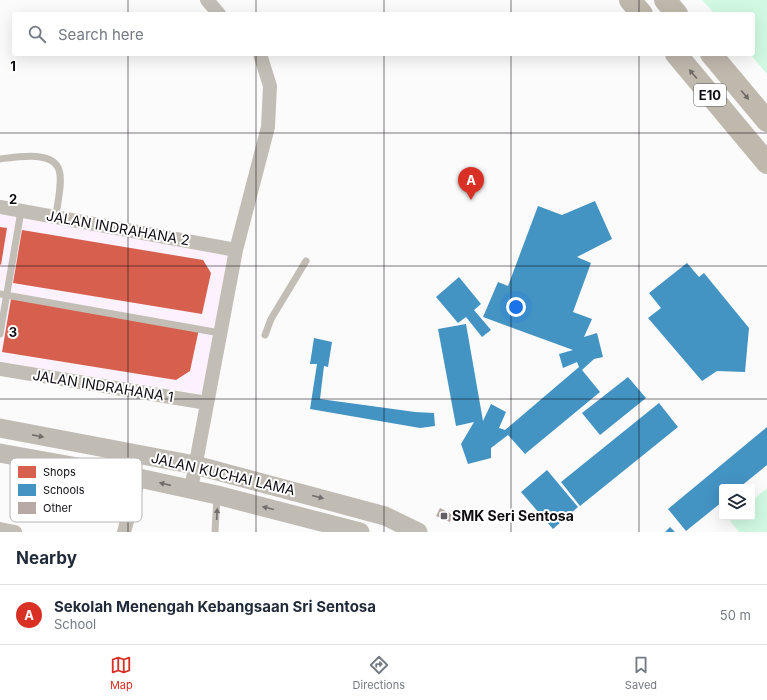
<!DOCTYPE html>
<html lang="en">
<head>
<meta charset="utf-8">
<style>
	:root { --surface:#fff; --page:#f2f2f3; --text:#1f2937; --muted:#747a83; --line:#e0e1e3; --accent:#d93025 }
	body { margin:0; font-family:Inter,sans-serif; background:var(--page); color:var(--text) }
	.controls { position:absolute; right:12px; bottom:12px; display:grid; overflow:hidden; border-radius:4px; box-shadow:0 4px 16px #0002 }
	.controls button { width:36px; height:36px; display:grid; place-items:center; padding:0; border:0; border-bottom:1px solid var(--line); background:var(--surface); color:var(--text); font:20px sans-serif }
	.you { position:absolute; left:516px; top:307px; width:14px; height:14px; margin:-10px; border:3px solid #fff; border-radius:50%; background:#1a73e8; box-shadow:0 0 0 6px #1a73e833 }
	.badge { display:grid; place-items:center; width:26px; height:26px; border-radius:50%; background:var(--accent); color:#fff; font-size:13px; font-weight:700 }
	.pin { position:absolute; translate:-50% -33px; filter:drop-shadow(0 1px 2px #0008) }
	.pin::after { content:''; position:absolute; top:21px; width:14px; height:12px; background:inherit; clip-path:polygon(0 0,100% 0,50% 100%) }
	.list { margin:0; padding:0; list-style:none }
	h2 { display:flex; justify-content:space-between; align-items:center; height:52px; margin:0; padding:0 16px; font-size:17px }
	h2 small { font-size:13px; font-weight:400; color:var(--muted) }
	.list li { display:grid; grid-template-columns:26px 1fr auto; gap:12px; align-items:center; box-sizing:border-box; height:60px; padding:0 16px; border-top:1px solid var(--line) }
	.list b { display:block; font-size:15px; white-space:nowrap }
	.list p { margin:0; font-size:13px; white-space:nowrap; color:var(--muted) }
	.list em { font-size:13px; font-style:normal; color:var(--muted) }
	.icon { flex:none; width:22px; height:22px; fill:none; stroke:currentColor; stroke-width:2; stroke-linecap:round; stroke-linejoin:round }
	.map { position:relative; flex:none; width:767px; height:532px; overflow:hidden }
	.search { position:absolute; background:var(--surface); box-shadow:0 4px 16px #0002; left:12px; right:12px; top:12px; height:44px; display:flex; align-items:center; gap:10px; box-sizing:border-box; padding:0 14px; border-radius:4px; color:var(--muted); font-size:15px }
	.sheet { height:112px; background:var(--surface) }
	nav { display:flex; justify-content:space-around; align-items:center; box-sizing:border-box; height:56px; border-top:1px solid var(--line); background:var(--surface); font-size:11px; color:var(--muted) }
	nav a { display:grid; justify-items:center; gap:2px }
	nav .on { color:var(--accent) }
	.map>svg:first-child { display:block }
</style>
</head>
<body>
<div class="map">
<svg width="767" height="532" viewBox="0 0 767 532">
	<rect width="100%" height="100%" fill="#fcfbfc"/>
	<path fill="#fbf2fd" d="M0 213 229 255 202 394 0 362Z"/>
	<path fill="#d1f9e1" d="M702 0H767V74L750 54H753V14H715Z
		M767 488V532H739L730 521 735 517H752V501Z"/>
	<path fill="#d6604d" d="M0 227 7 228 1 265 0 264Z
		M22 230 203 260 211 273 202 314 13 283Z
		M11 299 199 329 190 371 176 380 2 352Z"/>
	<path fill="#4393c3" d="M595 201 612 239 577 257 591 263 573 312 592 319 584 337 597 333 603 357 594 359 582 370 600 392 525 454 508 435 491 448V458L468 464 461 444 474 422 456 426 438 329 466 324 483 421 491 404 506 412 499 428 505 430 579 367 577 362 563 368 559 354 573 350 483 317 498 282 508 286 538 206 562 215Z
		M687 263 699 277 704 273 749 328 745 372 717 371 702 381 648 318 661 308 649 293Z
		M459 277 481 304 474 310 491 330 482 337 466 317 458 323 436 297Z
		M314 338 332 342 328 367 324 366 320 399 415 412 434 413 435 426 420 428 310 409 317 364H310Z
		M628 377 646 398 600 435 582 413Z
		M659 403 678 427 580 506 561 482Z
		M767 427V465L740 487H722V502L686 531 668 509Z
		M547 470 578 507 553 529 521 492Z
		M670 527 675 532H665Z"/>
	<path fill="#b8a9a6" d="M440 508 453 515 450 522 436 516Z"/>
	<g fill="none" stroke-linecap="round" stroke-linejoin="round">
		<path stroke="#c2bdb5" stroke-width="7" d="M0 159C16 157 53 150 59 170 63 181 57 205 56 216
			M0 294 220 333
			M0 334 21 211
			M265 335 271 319 306 261
			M215 532 217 496"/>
		<path stroke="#c2bdb5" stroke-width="14" d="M207 0 219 14
			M0 207 236 250
			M0 369 207 403
			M191 489 236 250 268 127 270 86 260 54
			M0 529 15 532
			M124 532 139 478"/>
		<path stroke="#c1bcb3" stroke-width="19" d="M0 428 195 465 385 516 418 532
			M0 453 139 478 217 495 360 532"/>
		<path stroke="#beb8ad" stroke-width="22" d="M630 0 642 14
			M665 0 677 14
			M676 54 767 163
			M711 54 767 121"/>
	</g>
	<defs><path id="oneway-solid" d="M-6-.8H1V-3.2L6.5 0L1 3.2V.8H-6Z"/></defs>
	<g fill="#6f6b67">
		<use href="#oneway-solid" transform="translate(693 74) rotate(-130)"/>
		<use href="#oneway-solid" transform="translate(745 95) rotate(50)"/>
	</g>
	<g fill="#716d6b">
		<use href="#oneway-solid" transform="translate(38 436) rotate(11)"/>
		<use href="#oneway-solid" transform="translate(165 484) rotate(-167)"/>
		<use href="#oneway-solid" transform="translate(318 497) rotate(15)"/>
		<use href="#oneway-solid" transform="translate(268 508) rotate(-166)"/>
	</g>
	<use fill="#716e6c" href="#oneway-solid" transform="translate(217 514) rotate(-87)"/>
	<path fill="none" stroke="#0f0d12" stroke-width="1" stroke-opacity="0.55" d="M128 0V14M256 0V14M384 0V14M511 0V14M639 0V14M128 54V532M256 54V532M384 54V532M511 54V532M639 54V532M0 133H767M0 266H767M0 399H767"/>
	<rect fill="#626064" stroke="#fff" stroke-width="1.5" x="440" y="512" width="8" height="8" rx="2"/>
	<g text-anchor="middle" stroke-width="4" stroke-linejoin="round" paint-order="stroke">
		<rect fill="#fff" stroke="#575659" stroke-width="1" x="694" y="84" width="32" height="22" rx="3"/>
		<g font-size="13" font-weight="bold" fill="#0f0d12">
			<text x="710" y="100">E10</text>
		</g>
		<g font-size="14" fill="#0f0d12" stroke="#fff">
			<text transform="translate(118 228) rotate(10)" y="5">JALAN INDRAHANA 2</text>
			<text transform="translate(103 386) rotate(9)" y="5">JALAN INDRAHANA 1</text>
			<text transform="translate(223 474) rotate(13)" y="5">JALAN KUCHAI LAMA</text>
		</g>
		<g font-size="14" font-weight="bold" fill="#0f0d12" stroke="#fff" text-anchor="start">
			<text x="452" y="521">SMK Seri Sentosa</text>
		</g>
	</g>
	<rect x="10" y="458" width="132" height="64" rx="6" fill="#fff" stroke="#b7b6b8" stroke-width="1"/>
	<rect x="18" y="466" width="18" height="12" fill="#d6604d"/>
	<rect x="18" y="484" width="18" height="12" fill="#4393c3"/>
	<rect x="18" y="502" width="18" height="12" fill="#b8a9a6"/>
	<g font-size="11" fill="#0f0d12">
		<text x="43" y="476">Shops</text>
		<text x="43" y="494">Schools</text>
		<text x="43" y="512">Other</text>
	</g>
	<g font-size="13" text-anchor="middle" font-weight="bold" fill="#0f0d12" stroke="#fff" stroke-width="4" stroke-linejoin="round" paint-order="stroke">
		<text x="13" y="71">1</text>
		<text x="13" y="204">2</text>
		<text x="13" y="337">3</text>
	</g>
</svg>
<div class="controls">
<button><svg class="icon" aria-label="layers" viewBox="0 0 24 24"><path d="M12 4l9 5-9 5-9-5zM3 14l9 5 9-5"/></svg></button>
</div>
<div class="you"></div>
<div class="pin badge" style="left:471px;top:200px">A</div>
<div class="search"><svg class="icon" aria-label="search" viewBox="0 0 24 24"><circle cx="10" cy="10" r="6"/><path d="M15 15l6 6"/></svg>Search here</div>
</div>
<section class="sheet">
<h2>Nearby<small></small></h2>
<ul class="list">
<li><span class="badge">A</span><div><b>Sekolah Menengah Kebangsaan Sri Sentosa</b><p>School</p></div><em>50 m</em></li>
</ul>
</section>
<nav>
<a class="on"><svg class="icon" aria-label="map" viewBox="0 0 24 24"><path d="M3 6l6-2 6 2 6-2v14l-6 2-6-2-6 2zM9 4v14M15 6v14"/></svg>Map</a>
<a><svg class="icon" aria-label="directions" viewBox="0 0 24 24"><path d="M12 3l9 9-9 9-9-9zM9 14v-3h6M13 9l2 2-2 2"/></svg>Directions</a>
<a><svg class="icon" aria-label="saved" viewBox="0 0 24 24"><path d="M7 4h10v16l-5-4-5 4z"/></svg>Saved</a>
</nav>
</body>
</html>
